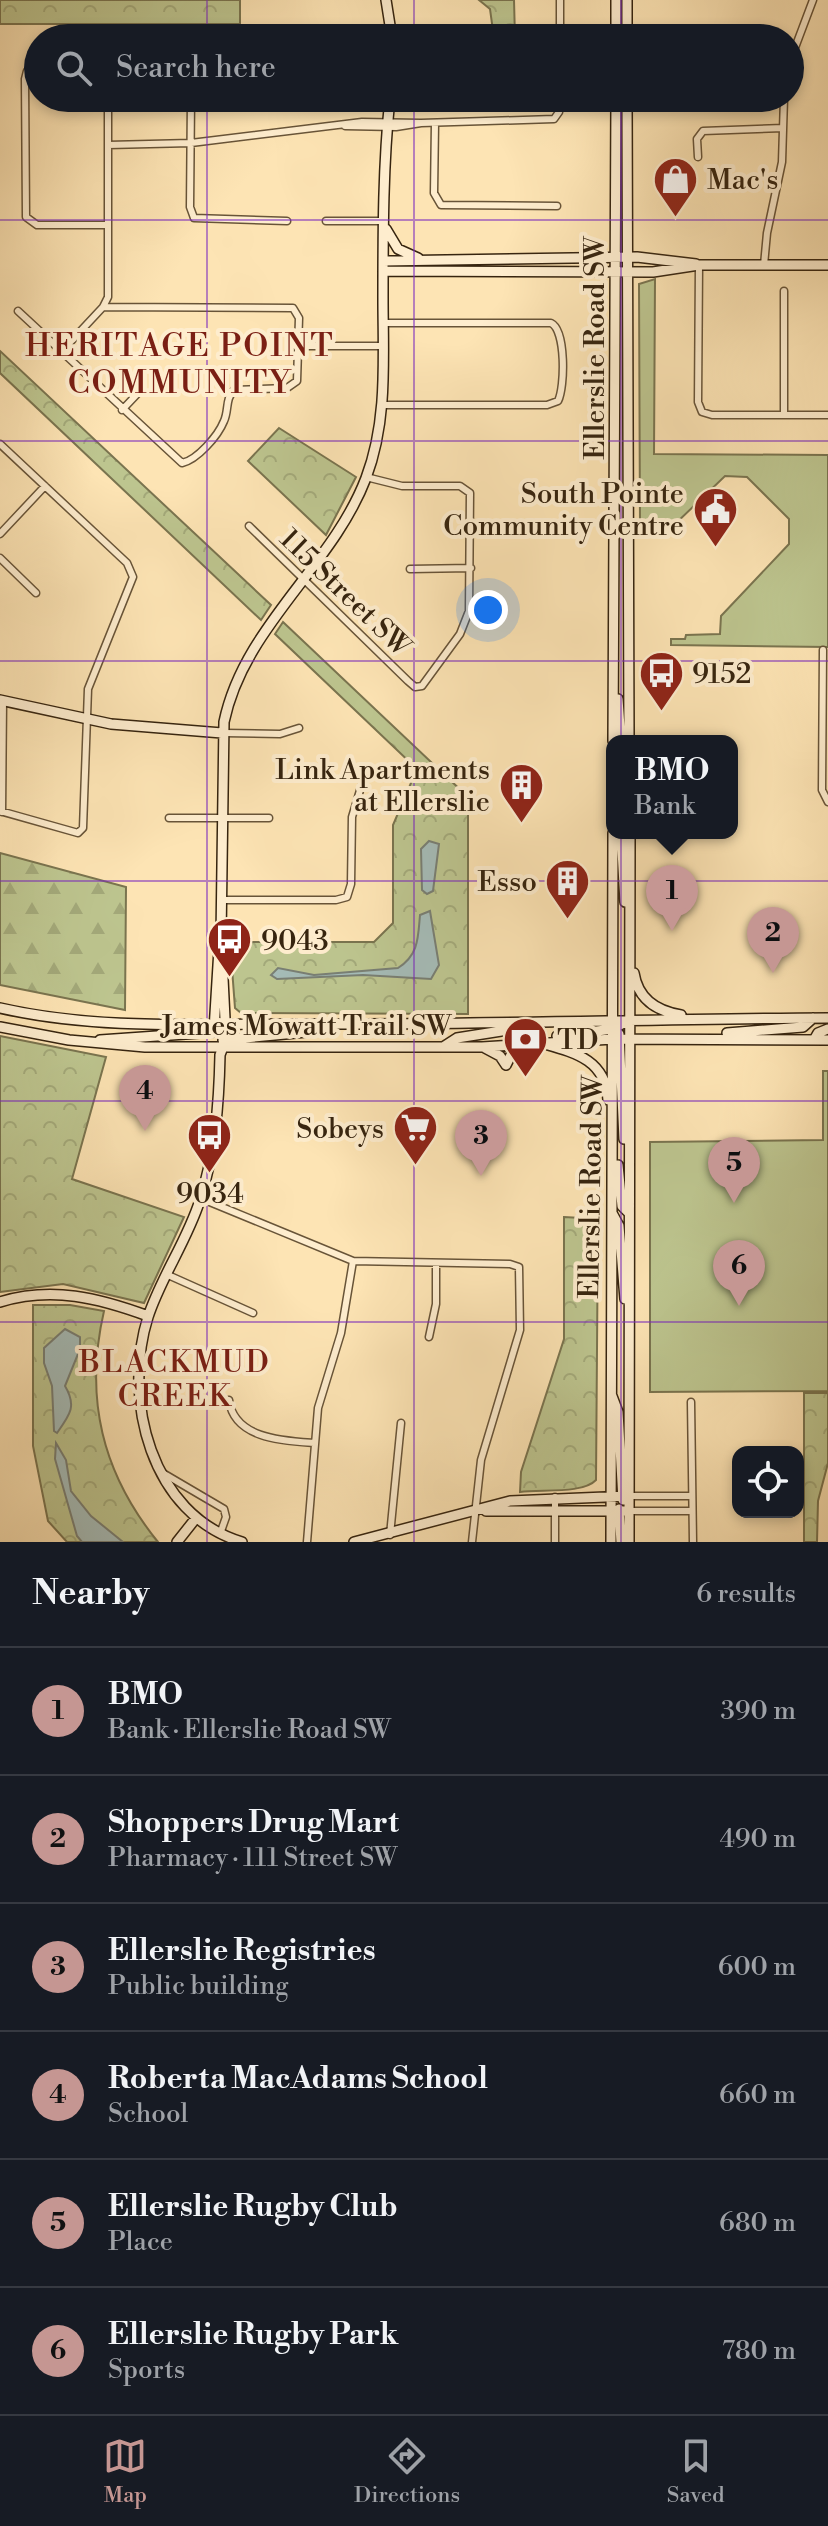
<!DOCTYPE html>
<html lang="en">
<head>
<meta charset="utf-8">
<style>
	:root { --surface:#171b24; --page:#20242c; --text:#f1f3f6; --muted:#9ea1a6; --line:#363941; --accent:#c59692 }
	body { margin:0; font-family:"Libre Bodoni",serif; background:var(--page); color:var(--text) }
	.controls { position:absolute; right:24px; bottom:24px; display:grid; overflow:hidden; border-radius:16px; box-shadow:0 4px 12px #0003 }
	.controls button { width:72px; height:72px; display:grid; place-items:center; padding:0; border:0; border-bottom:2px solid var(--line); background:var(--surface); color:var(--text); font:40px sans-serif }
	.you { position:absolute; left:488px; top:610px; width:28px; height:28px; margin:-20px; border:6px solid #fff; border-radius:50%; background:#1a73e8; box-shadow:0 0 0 12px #1a73e833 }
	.badge { display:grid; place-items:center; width:52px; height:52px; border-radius:50%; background:var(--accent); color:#111; font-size:26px; font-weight:700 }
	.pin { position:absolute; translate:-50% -66px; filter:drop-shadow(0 2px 4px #0008) }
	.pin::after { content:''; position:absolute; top:42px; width:28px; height:24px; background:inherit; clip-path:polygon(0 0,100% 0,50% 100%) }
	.popup { position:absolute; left:606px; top:735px; width:132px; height:104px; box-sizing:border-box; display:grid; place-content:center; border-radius:16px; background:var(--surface); filter:drop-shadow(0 2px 6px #0005); font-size:26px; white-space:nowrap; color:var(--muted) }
	.popup b { font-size:30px; color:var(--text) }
	.popup::after { content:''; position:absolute; left:50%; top:100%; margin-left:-16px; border:16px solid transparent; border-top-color:var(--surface) }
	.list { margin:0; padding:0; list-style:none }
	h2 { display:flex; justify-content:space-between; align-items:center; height:104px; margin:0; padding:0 32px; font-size:34px }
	h2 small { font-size:26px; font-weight:400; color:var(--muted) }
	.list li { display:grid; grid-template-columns:52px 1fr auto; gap:24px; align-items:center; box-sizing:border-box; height:128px; padding:0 32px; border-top:2px solid var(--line) }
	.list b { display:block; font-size:30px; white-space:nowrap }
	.list p { margin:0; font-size:26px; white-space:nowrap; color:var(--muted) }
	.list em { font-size:26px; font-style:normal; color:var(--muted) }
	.icon { flex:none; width:44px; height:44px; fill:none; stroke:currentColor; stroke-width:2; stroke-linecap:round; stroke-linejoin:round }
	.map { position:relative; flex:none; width:828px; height:1542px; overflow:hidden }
	.search { position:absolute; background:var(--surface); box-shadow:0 4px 12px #0003; left:24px; right:24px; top:24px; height:88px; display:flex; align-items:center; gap:20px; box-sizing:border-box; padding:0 28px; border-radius:44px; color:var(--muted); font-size:30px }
	.sheet { height:872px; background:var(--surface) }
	nav { display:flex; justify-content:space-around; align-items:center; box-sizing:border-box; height:112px; border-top:2px solid var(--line); background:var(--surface); font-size:22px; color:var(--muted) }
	nav a { display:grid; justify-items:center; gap:4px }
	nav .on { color:var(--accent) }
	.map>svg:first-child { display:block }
</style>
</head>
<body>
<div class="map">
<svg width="828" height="1542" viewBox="0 0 828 1542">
	<defs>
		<pattern id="forest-firs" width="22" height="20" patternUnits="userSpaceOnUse" patternTransform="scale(2)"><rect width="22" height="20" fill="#bdc58f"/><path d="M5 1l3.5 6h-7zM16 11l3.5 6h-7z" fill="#a3a97a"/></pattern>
		<pattern id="park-crowns" width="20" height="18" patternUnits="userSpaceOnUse" patternTransform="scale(2)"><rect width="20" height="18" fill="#bdc58f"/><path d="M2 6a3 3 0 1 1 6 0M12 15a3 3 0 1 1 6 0" fill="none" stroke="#a3a97a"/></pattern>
	</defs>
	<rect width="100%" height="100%" fill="#fde4b4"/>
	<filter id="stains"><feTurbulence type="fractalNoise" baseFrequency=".0025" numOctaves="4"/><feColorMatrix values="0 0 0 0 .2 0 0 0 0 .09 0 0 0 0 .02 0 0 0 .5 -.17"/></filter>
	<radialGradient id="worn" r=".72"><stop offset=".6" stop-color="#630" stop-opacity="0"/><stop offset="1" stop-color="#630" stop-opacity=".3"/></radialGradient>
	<path fill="#bdc58f" stroke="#7a744f" stroke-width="2" d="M655 279 654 454 828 455V647L671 645V639H685L686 635 720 634 721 616 789 544V519L747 477 725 476 672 527H640L639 284Z
		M823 1071H828V1391L650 1392V1142L823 1140Z"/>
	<path fill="url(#forest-firs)" stroke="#7a744f" stroke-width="2" d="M0 853 126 887 125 1010 0 985Z"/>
	<path fill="url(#park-crowns)" stroke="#7a744f" stroke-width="2" d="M0 0H240V24H0Z
		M479 0H514L515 38H494L490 9Z
		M0 351 271 605 261 620 0 373Z
		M279 428 356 477 326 535 248 461Z
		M283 622 468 797V1014L241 1013 235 1008 230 942H374L393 923V825L417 769 275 634Z
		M0 1036 106 1057 72 1179 184 1217 144 1303 63 1284 0 1292Z
		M564 1217 598 1219 596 1480C583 1494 542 1489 520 1492L521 1472 564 1339Z
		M33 1305H70L104 1311C84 1398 102 1473 158 1542H67L48 1521 33 1446Z
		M804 1393H828V1463L818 1501 817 1542H804Z"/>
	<path fill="#a5bcb8" stroke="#797f74" stroke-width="2" d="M429 841 439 844 433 891 427 894 422 890 421 849Z
		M430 911 439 965 431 979 363 975 277 979 271 975 278 968 314 975 398 968C419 955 418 937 420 915Z
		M65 1329 80 1337V1349L65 1386C77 1406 70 1415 57 1433L54 1431 52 1386 44 1363V1348Z
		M56 1443 66 1460 71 1491 91 1516 123 1542H82L77 1536 55 1459Z"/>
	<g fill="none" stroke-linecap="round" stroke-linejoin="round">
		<defs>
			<path id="street" d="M560 0V38
				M392 35 446 33
				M790 61 813 0
				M38 66 27 71 25 79 26 217 37 225H108
				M191 98 190 207 194 218 287 221
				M421 123 554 119 559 112 560 98
				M435 123 434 193 441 205 557 206
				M108 145 191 143 362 122 421 123 396 127 345 126
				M698 157 697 139 703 131 783 128
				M326 221H383
				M699 265 698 402 702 412 712 415H828
				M764 265 767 233 782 162 784 98
				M784 291V415
				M18 311 182 463C197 460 218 436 224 421 229 410 225 399 234 390L287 388 297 381 299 318 293 308 103 307
				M299 346H383
				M61 352 103 307 108 297V98
				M382 405H547L558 401C565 387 566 330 551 323H383
				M122 410 140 391
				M0 444 127 563 133 577 88 689 83 828 78 833 0 811
				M249 526 408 681 415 687 422 686 460 634 469 611 470 493 460 486H402L366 477
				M0 534 45 486
				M0 558 36 593
				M410 569 471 568
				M823 650 822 790 828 802
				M224 733 280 734 299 728
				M2 812 3 701
				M169 818H269
				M221 900H336L347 897 351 884 352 817 361 787
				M200 1198 353 1261 510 1264 519 1267 520 1330 481 1460 472 1542
				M168 1275 253 1313
				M429 1337 436 1304V1264
				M229 1400C234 1439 284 1441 314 1443
				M691 1402 693 1542
				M161 1472 224 1509 226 1517 220 1534
				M629 1496H691
				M555 1497V1542
				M629 1511H692
				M390 1535 401 1423
				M307 1542 318 1408 341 1333 353 1261"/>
			<path id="secondary" d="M386 0 392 38
				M616 0V38
				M627 38V0
				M627 98 629 741
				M386 229 398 249 418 258
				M383 261 637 257 696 264
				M383 271 653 272 699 265H828
				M618 699 621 741
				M0 700 111 724 222 733
				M613 741 616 98
				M621 833 625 902
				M634 973C638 999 656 1011 681 1015
				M0 1008C96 1030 197 1024 295 1024 473 1025 650 1019 828 1018
				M0 1027 69 1040 145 1047H482L613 1039 828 1040
				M214 1030 219 949
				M727 1033 803 1027 813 1018
				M619 1034 624 1139
				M557 1036 613 1029 630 1019
				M100 1040 214 1032 226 1024
				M223 1040 328 1030
				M814 1040 818 1033 828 1029
				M545 1044C577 1053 606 1061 608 1100
				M443 1047 457 1038 527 1027
				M485 1048 500 1056 506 1065
				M220 1055 226 1039 221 938 224 722C244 626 332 567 366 478 388 420 383 358 383 298 383 231 383 165 390 98
				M220 1055C219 1105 215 1153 200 1200 187 1241 161 1277 148 1317 122 1399 151 1515 242 1542
				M506 1065 512 1053 525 1043
				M618 1165 622 1206 629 1213
				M612 1213 619 1226 625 1299
				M0 1302C52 1286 99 1298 148 1316
				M612 1396 618 1412 623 1500
				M619 1509 621 1542
				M486 1511H629
				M177 1542 196 1518
				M354 1542 510 1501 629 1496
				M611 1542 613 833
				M629 1542 630 833"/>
		</defs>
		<use href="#street" stroke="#685438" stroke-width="9"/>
		<use href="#secondary" stroke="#36240f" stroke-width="12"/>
		<use href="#street" stroke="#feedce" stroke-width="6"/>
		<use href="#secondary" stroke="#feedce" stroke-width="9"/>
	</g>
	<path fill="none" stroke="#7b2cbf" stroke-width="2" stroke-opacity="0.55" d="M207 0V38M414 0V38M621 0V38M207 98V1542M414 98V1542M621 98V1542M0 220H828M0 441H828M0 661H828M0 881H828M0 1101H828M0 1322H828"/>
	<defs>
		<symbol id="shop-pin" viewBox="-11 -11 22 30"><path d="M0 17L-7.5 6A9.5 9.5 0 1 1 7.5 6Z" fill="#8f2418" stroke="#feedce"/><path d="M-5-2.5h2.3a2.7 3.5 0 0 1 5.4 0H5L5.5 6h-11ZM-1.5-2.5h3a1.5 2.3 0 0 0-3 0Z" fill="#fff"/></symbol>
		<symbol id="civic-pin" viewBox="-11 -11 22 30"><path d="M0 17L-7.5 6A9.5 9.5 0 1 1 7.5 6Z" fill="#8f2418" stroke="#feedce"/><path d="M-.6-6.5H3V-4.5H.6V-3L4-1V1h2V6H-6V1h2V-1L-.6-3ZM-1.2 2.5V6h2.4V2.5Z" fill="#fff"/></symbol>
		<symbol id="bus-pin" viewBox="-11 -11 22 30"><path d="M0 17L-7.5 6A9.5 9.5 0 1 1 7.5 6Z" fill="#8f2418" stroke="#feedce"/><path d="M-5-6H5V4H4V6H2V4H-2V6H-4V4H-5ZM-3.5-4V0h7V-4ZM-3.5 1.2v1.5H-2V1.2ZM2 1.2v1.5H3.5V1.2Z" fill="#fff"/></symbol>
		<symbol id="building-pin" viewBox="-11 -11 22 30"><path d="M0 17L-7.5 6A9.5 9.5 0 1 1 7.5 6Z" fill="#8f2418" stroke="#feedce"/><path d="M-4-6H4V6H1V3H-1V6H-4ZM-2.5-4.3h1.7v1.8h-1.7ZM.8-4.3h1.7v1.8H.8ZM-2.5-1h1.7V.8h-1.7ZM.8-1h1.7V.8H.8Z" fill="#fff"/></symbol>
		<symbol id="bank-pin" viewBox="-11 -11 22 30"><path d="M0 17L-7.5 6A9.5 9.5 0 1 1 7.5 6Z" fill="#8f2418" stroke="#feedce"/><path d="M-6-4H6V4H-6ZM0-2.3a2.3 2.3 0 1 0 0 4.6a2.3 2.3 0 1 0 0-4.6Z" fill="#fff"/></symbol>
		<symbol id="supermarket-pin" viewBox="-11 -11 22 30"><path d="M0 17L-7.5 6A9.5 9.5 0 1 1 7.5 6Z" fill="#8f2418" stroke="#feedce"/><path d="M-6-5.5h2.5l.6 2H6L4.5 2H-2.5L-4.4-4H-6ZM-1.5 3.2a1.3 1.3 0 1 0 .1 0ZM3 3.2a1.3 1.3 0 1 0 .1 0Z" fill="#fff"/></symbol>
	</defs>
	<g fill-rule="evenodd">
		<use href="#shop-pin" x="650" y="154" width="51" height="69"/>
		<use href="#civic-pin" x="690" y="484" width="51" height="69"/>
		<use href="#bus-pin" x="636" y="648" width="51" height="69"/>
		<use href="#building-pin" x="496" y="760" width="51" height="69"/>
		<use href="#building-pin" x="542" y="856" width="51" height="69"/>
		<use href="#bus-pin" x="204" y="914" width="51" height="69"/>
		<use href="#bank-pin" x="500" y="1014" width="51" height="69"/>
		<use href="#supermarket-pin" x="390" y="1102" width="51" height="69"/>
		<use href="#bus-pin" x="184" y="1110" width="51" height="69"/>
	</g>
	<g text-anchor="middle" stroke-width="8" stroke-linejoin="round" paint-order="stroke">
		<g font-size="28" fill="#36240f" stroke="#feedce" text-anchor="start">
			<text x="707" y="189">Mac's</text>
			<text x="684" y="503" text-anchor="end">South Pointe<tspan x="684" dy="32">Community Centre</tspan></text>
			<text x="692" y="683">9152</text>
			<text x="490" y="779" text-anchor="end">Link Apartments<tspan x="490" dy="32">at Ellerslie</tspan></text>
			<text x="537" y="891" text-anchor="end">Esso</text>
			<text x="261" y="950">9043</text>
			<text x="557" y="1049">TD</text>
			<text x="384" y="1138" text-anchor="end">Sobeys</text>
			<text x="210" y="1203" text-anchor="middle">9034</text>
		</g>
		<g font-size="28" fill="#36240f" stroke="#feedce">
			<text transform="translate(594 348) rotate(-90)" y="10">Ellerslie Road SW</text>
			<text transform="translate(346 592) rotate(44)" y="10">115 Street SW</text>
			<text x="306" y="1035">James Mowatt Trail SW</text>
			<text transform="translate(590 1187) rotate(-89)" y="10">Ellerslie Road SW</text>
		</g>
		<g font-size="30" letter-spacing="2" fill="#7a1f14" stroke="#feedce">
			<text x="175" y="1372">BLACKMUD<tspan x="175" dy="34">CREEK</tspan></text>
		</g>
		<g font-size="32" letter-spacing="2" fill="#7a1f14" stroke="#feedce">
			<text x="180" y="356">HERITAGE POINT<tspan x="180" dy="37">COMMUNITY</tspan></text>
		</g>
	</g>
	<rect width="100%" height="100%" filter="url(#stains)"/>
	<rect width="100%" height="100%" fill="url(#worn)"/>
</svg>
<div class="controls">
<button><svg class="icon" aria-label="locate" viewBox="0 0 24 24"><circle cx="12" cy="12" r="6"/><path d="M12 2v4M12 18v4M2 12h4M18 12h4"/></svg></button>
</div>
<div class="you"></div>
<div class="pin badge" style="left:672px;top:931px">1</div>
<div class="popup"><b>BMO</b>Bank</div>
<div class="pin badge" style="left:773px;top:973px">2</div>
<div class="pin badge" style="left:481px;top:1176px">3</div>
<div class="pin badge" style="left:145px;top:1131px">4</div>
<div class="pin badge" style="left:734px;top:1203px">5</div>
<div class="pin badge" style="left:739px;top:1306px">6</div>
<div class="search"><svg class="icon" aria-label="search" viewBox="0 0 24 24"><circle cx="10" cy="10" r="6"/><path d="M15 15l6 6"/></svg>Search here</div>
</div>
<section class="sheet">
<h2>Nearby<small>6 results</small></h2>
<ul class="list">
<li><span class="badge">1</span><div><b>BMO</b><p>Bank · Ellerslie Road SW</p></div><em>390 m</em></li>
<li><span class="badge">2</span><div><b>Shoppers Drug Mart</b><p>Pharmacy · 111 Street SW</p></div><em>490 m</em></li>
<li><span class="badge">3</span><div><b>Ellerslie Registries</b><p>Public building</p></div><em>600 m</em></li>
<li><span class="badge">4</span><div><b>Roberta MacAdams School</b><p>School</p></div><em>660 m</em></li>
<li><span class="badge">5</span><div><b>Ellerslie Rugby Club</b><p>Place</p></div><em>680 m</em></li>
<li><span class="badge">6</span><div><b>Ellerslie Rugby Park</b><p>Sports</p></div><em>780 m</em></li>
</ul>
</section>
<nav>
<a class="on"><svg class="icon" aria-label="map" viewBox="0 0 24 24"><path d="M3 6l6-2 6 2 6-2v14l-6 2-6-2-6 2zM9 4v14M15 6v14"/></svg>Map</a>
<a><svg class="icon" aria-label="directions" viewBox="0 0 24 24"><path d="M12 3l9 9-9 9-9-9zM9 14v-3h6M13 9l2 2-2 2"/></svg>Directions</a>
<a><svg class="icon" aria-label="saved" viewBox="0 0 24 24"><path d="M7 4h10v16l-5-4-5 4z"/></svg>Saved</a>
</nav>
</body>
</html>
